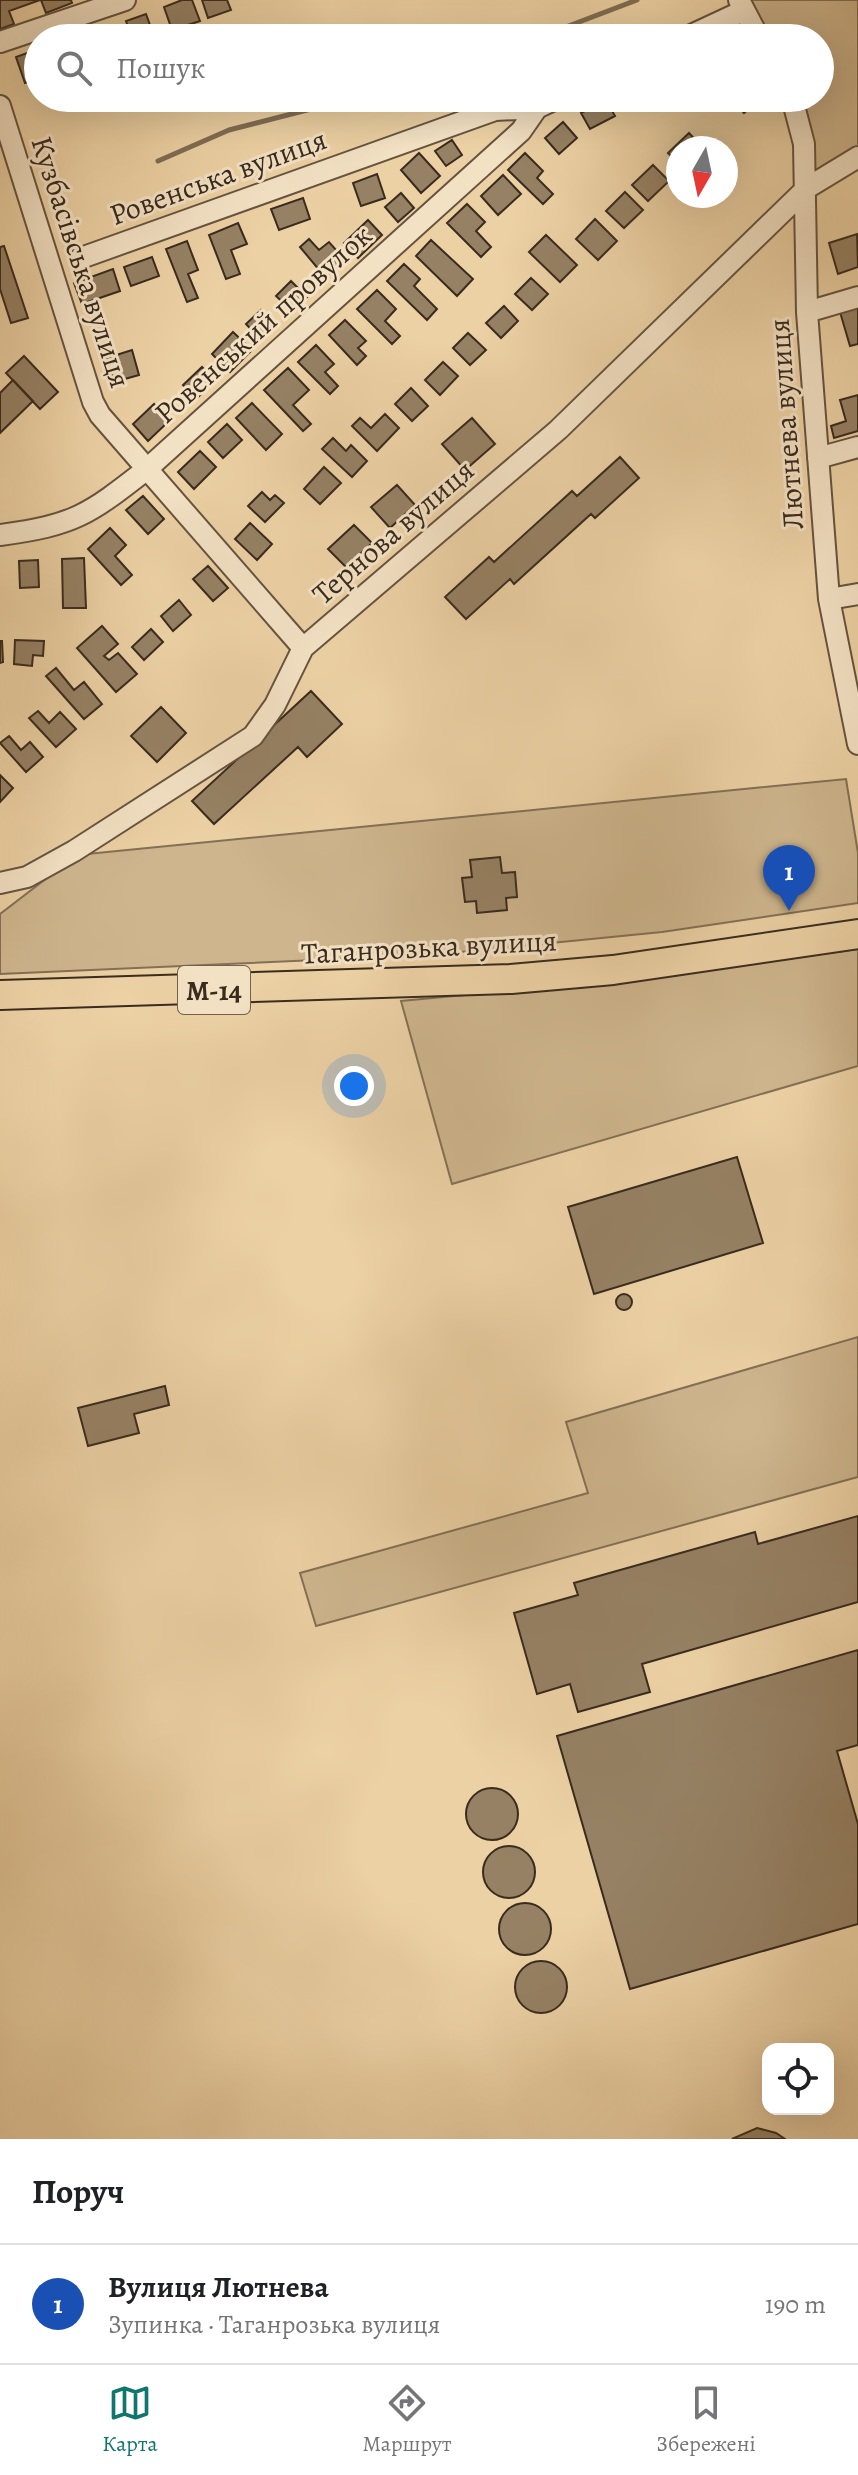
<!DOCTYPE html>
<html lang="uk">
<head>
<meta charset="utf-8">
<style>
	:root { --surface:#fff; --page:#f6f6f6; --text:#202124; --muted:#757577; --line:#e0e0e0; --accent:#0f766e }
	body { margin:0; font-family:Alegreya,serif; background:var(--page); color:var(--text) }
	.controls { position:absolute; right:24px; bottom:24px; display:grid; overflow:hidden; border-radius:16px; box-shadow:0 8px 32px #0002 }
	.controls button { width:72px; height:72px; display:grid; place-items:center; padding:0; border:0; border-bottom:2px solid var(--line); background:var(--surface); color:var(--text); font:40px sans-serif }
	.compass { position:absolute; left:666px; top:136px; width:72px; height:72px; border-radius:50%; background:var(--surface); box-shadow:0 8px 32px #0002; rotate:189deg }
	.you { position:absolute; left:354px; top:1086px; width:28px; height:28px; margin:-20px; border:6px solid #fff; border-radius:50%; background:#1a73e8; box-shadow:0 0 0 12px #1a73e833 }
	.badge { display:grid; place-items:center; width:52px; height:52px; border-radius:50%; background:var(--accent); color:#fff; font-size:26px; font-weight:700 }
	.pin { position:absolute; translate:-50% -66px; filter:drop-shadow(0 2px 4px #0008) }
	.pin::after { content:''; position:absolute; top:42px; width:28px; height:24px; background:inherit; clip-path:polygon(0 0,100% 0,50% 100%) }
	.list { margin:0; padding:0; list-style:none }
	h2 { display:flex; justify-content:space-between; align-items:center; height:104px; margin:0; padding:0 32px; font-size:34px }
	h2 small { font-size:26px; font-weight:400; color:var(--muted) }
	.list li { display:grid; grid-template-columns:52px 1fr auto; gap:24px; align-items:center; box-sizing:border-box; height:120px; padding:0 32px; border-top:2px solid var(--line) }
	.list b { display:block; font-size:30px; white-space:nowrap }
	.list p { margin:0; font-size:26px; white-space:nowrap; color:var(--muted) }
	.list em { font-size:26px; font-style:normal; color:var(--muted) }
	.icon { flex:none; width:44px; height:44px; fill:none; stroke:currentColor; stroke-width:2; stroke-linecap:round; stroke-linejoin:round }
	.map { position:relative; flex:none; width:858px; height:2139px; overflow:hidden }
	.search { position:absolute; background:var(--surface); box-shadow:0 8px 32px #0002; left:24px; right:24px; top:24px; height:88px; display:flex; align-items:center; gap:20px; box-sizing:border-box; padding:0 28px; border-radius:44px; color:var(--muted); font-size:30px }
	.sheet { height:224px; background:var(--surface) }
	nav { display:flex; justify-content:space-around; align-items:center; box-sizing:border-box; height:112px; border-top:2px solid var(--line); background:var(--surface); font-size:22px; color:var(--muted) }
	nav a { display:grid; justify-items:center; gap:4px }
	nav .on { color:var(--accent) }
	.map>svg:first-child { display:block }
</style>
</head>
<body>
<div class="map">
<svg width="858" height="2139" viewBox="0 0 858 2139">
	<rect width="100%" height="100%" fill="#ecd1a4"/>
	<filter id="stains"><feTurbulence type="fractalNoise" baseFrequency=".0025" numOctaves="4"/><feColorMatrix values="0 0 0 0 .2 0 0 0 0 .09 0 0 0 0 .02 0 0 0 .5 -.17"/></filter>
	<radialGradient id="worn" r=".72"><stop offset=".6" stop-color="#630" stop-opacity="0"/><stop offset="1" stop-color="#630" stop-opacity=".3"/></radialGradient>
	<path fill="#ceb58d" stroke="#847056" stroke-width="2" d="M748 0H858V150L804 183 797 98H820V38H766Z
		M846 779 858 853V903L662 932 430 955 0 974V914L77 855Z
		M858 949V1066L452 1184 401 1001 667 976Z
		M858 1337V1477L316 1626 300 1573 588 1493 566 1422Z"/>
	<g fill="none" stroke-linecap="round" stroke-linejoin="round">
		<path stroke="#806d53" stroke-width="5" d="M537 38 637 0
			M158 161 229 130 354 98"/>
	</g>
	<path fill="#968164" stroke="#392b1e" stroke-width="2" d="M0 0H40L9 11 14 24 0 29Z
		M41 0H71L72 3 46 13Z
		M182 0H192L200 21 172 30 164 7Z
		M202 0H227L231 10 208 18Z
		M146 14 154 36 132 38 126 21Z
		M114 26 119 38H91L90 35Z
		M38 49V79L25 83 16 57Z
		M587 98H605L615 116 590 129 581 113 592 107Z
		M625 98H652L630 108Z
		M731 98H761L744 113Z
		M563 122 577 138 559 154 545 138Z
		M689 133 703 148H678V163L668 153Z
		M452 140 462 155 446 166 435 151Z
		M419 153 440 176 421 193 401 170Z
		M525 153 543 171 537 178 553 194 543 204 508 170Z
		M653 165 669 181 648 201 632 185Z
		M377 174 385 198 361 206 353 183Z
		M503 175 521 194 498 215 481 196Z
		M625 192 643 210 624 228 606 211Z
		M401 193 414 208 398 222 385 207Z
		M303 198 310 219 279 230 271 209Z
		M467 204 485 222 476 231 491 247 481 257 447 223Z
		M595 219 617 241 598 260 576 239Z
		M368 220 382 235 358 258 344 243Z
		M238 223 247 244 231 250 240 274 226 279 209 235Z
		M857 234 858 267 838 274 829 243Z
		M546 235 577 265 560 282 529 252Z
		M309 239 319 250 329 242 345 260 325 277 300 247Z
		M431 240 473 279 457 296 416 256Z
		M187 241 198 270 188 274 198 298 187 302 166 249Z
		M4 246 28 318 11 323 0 289V247Z
		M152 257 159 276 131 286 124 267Z
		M404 264 420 279 414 286 437 309 427 320 387 281Z
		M113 269 120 291 82 304 74 283Z
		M531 278 548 294 532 310 515 294Z
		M291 281 307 297 292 311 276 296Z
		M377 290 396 309 385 321 400 336 392 344 357 309Z
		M504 306 518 321 501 338 486 323Z
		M858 306V344L850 346 840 312Z
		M261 310 274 324 259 338 246 324Z
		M345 320 366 341 358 348 366 356 357 365 329 335Z
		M233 332 252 350 230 372 212 354Z
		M468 333 486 350 470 365 453 348Z
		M316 345 334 364 325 372 338 386 330 394 298 362Z
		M132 350 139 375 114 382 107 358Z
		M24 356 58 392 40 409 6 373Z
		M443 362 458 376 440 395 425 380Z
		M202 367 215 381 196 399 183 385Z
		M288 368 309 390 293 405 311 424 303 431 264 390Z
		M13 380 33 401 0 433V393Z
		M411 388 428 406 412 421 395 404Z
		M858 395V431L834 438 831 426 846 421 840 400Z
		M252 403 282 434 266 450 236 418Z
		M154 404 169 421 148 441 133 424Z
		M385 414 399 428 377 451 352 426 360 418 371 428Z
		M472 418 495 444 465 470 442 444Z
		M227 424 242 440 223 458 208 442Z
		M333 438 346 451 351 445 367 461 352 477 322 449Z
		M200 451 216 467 194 489 178 472Z
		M620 457 639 478 595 518 591 514 514 584 510 579 466 619 445 597 489 557 494 562 572 491 577 496Z
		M324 467 341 483 320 504 304 489Z
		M397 485 415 505 390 528 371 507Z
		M262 492 270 500 275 495 284 503 265 522 248 506Z
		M143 496 164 519 148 534 126 510Z
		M250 523 272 544 257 560 235 539Z
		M354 525 372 543 346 567 328 549Z
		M110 528 126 545 115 556 132 575 121 585 88 549Z
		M84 558 86 608H63L62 559Z
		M38 560 39 587 20 588 19 561Z
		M208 566 228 588 213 601 193 579Z
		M179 600 191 615 173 631 161 616Z
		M102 626 118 644 104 656 109 660 118 653 137 674 116 692 77 648Z
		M151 629 163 642 144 660 132 647Z
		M15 640 44 641 43 656 33 655 32 666 14 664Z
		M0 641H2L3 662 0 663Z
		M56 668 74 690 84 682 102 704 84 719 46 676Z
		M311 691 342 724 307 757 298 747 214 824 192 801Z
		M161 707 186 733 157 762 131 736Z
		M38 711 49 723 60 712 76 729 56 747 29 718Z
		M9 736 21 750 30 742 43 757 26 772 0 743Z
		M0 775 13 788 0 802Z
		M500 857 502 873 515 872 517 897 506 898 507 910 477 913 476 901 465 902 462 878 472 877 470 860Z
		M737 1157 763 1243 594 1294 568 1207Z
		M616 1302a8 8 0 1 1 16 0a8 8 0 1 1-16 0Z
		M165 1386 169 1405 134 1414 139 1433 88 1446 78 1408Z
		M858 1516V1602L642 1664 650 1692 578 1712 570 1684 537 1694 514 1613 578 1595 574 1583 755 1532 758 1544Z
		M858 1650V1745L837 1751 858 1824V1924L630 1989 557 1736Z
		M466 1814a26 26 0 1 1 52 0a26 26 0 1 1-52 0Z
		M483 1872a26 26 0 1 1 52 0a26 26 0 1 1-52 0Z
		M499 1929a26 26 0 1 1 52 0a26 26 0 1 1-52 0Z
		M515 1987a26 26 0 1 1 52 0a26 26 0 1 1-52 0Z
		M757 2128 776 2133 785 2139H732Z"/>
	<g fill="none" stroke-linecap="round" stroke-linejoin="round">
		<defs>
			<path id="minor" d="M739 0 759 38
				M685 38 743 11
				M0 42 125 0
				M792 98 804 144 807 312 829 599 858 744
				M0 106 93 402 100 415 303 648
				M81 258 495 110 537 108 558 98
				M807 312 858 297
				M818 458 858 447
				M0 535C75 525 88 515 147 469L521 131 537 108
				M829 599 858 594
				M0 883 27 877 74 851 253 736 275 705 303 648 558 430 807 188 858 157"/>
			<path id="highway" d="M0 995 511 979 613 970 858 934"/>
		</defs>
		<use href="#minor" stroke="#665440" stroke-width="24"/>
		<use href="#highway" stroke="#392b1e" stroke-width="32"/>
		<use href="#minor" stroke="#f3e1c4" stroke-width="20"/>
		<use href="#highway" stroke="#ecd1a4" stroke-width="28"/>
	</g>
	<g text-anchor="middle" stroke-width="6" stroke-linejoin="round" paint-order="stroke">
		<rect fill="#f3e1c4" stroke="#716250" stroke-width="2" x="178" y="966" width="72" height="48" rx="6"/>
		<g font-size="28" font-weight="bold" fill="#392b1e">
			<text x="214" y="1000">М-14</text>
		</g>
		<g font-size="30" fill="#392b1e" stroke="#f3e1c4">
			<text transform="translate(218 177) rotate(-20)" y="10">Ровенська вулиця</text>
			<text transform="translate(81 262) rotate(72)" y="10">Кузбасівська вулиця</text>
			<text transform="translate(263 324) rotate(-42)" y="10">Ровенський провулок</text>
			<text transform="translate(786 424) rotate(-94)" y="10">Лютнева вулиця</text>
			<text transform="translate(393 532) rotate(-41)" y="10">Тернова вулиця</text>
			<text transform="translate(429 947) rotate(-3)" y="10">Таганрозька вулиця</text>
		</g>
	</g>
	<rect width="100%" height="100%" filter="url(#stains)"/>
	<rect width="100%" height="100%" fill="url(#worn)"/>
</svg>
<div class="controls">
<button><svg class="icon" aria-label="locate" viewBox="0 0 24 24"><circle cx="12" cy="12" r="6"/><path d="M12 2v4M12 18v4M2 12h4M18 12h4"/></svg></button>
</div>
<svg class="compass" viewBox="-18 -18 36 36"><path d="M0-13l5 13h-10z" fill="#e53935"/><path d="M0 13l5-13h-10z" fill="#757577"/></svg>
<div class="you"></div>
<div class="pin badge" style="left:789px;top:911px;background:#1a4fb4">1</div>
<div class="search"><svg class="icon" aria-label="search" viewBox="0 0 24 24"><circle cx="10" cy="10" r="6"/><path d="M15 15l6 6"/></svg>Пошук</div>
</div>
<section class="sheet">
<h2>Поруч<small></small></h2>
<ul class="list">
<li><span class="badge" style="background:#1a4fb4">1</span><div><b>Вулиця Лютнева</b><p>Зупинка · Таганрозька вулиця</p></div><em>190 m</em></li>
</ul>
</section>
<nav>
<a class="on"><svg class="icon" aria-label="map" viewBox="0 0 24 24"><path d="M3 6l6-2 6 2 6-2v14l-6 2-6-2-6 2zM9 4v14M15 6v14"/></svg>Карта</a>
<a><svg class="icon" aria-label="directions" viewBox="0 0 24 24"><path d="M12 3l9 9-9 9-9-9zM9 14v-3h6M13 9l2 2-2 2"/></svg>Маршрут</a>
<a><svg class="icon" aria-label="saved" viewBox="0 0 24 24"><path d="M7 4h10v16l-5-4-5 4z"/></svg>Збережені</a>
</nav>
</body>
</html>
